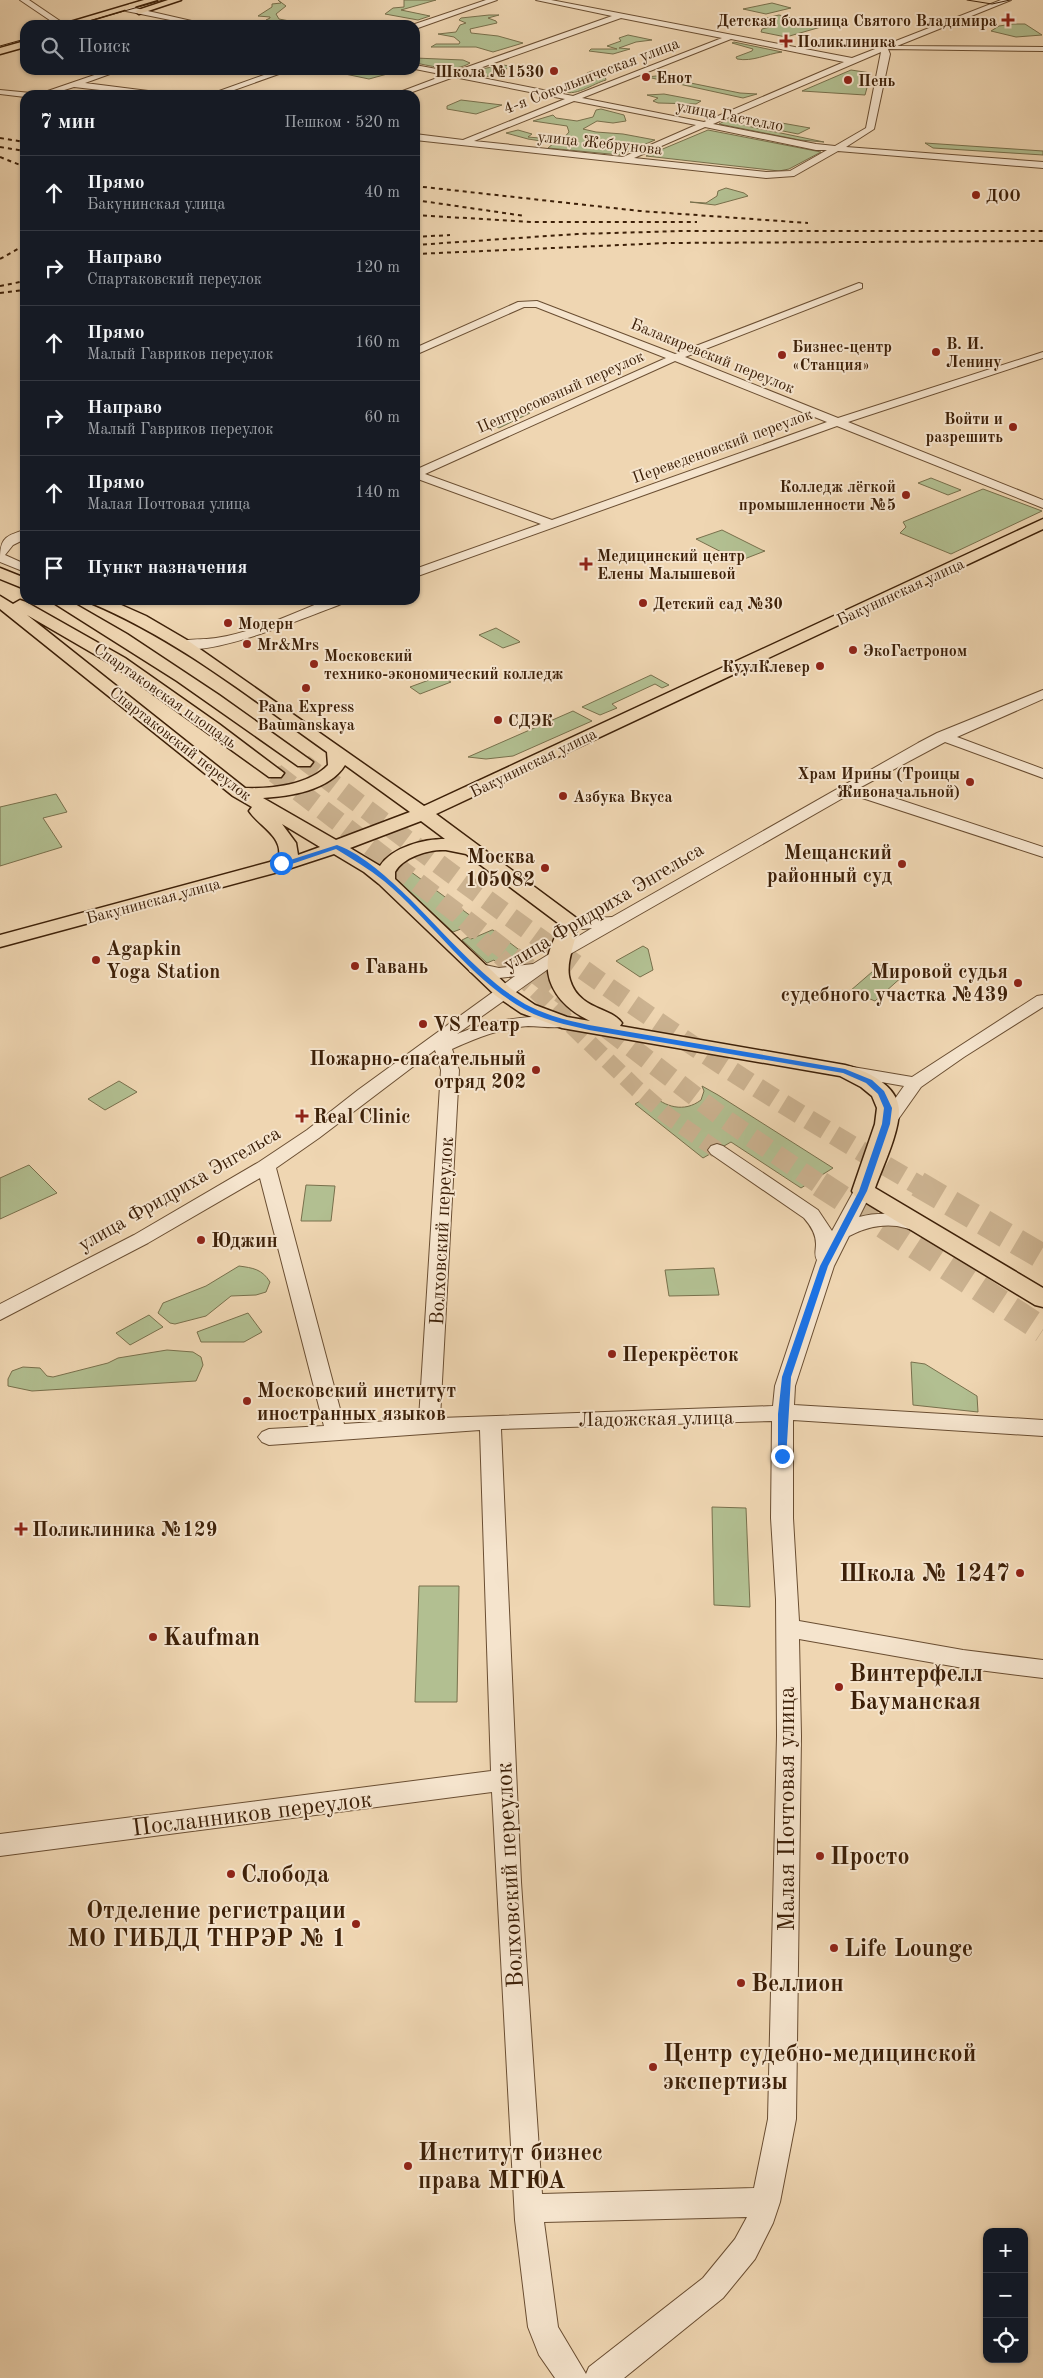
<!DOCTYPE html>
<html lang="ru">
<head>
<meta charset="utf-8">
<style>
	:root { --surface:#171b24; --page:#20242c; --text:#f1f3f6; --muted:#9ea1a6; --line:#363941 }
	body { margin:0; font-family:"Old Standard TT",serif; background:var(--page); color:var(--text) }
	.controls { position:absolute; right:15px; bottom:15px; display:grid; overflow:hidden; border-radius:10px; box-shadow:0 1px 4px #0004 }
	.controls button { width:45px; height:45px; display:grid; place-items:center; padding:0; border:0; border-bottom:1px solid var(--line); background:var(--surface); color:var(--text); font:25px sans-serif }
	.stop { position:absolute; width:15px; height:15px; margin:-11px; border:4px solid #1a73e8; border-radius:50%; background:#fff }
	.stop.end { background:#1a73e8; border-color:#fff; box-shadow:0 1px 5px #0008 }
	.list { margin:0; padding:0; list-style:none }
	h2 { display:flex; justify-content:space-between; align-items:center; height:65px; margin:0; padding:0 20px; font-size:21px }
	h2 small { font-size:16px; font-weight:400; color:var(--muted) }
	.list li { display:grid; grid-template-columns:32px 1fr auto; gap:15px; align-items:center; box-sizing:border-box; height:75px; padding:0 20px; border-top:1px solid var(--line) }
	.list b { display:block; font-size:19px; white-space:nowrap }
	.list p { margin:0; font-size:16px; white-space:nowrap; color:var(--muted) }
	.list em { font-size:16px; font-style:normal; color:var(--muted) }
	.icon { flex:none; width:28px; height:28px; fill:none; stroke:currentColor; stroke-width:2; stroke-linecap:round; stroke-linejoin:round }
	.map { position:relative; flex:none; width:1043px; height:2378px; overflow:hidden }
	.search { position:absolute; background:var(--surface); box-shadow:0 1px 4px #0004; left:20px; top:20px; width:400px; height:55px; display:flex; align-items:center; gap:12px; box-sizing:border-box; padding:0 18px; border-radius:15px; color:var(--muted); font-size:19px }
	.panel { position:absolute; background:var(--surface); box-shadow:0 1px 4px #0004; left:20px; top:90px; width:400px; height:515px; border-radius:15px }
	.map>svg:first-child { display:block }
</style>
</head>
<body>
<div class="map">
<svg width="1043" height="2378" viewBox="0 0 1043 2378">
	<rect width="100%" height="100%" fill="#efd6b2"/>
	<filter id="stains"><feTurbulence type="fractalNoise" baseFrequency=".004" numOctaves="4"/><feColorMatrix values="0 0 0 0 .2 0 0 0 0 .09 0 0 0 0 .02 0 0 0 .5 -.17"/></filter>
	<radialGradient id="worn" r=".72"><stop offset=".6" stop-color="#630" stop-opacity="0"/><stop offset="1" stop-color="#630" stop-opacity=".3"/></radialGradient>
	<path fill="#b2bf91" stroke="#78704c" d="M278 0 286 6 276 14 279 19 300 23 293 25 266 20 270 18V17L258 16 272 7V4L281 3Z
		M404 0H436L401 10 430 16 418 20 385 14 393 8 404 7Z
		M772 3 791 8 766 14 743 9Z
		M489 15H499L488 18 496 21 497 23 470 29 471 33 498 36 523 43 493 52 476 47H431L436 44H459L460 42 454 37 438 34 456 32 460 25 466 23 459 20 461 18Z
		M779 15 820 25 821 27 786 37 761 32 762 29 774 26 754 21Z
		M1013 24H1025L1042 35 1016 37 991 31 999 26Z
		M628 35 652 40 636 42 619 48 630 49 613 54 589 51 591 49H617L607 46 621 41 619 38Z
		M734 42 782 52C766 54 753 62 737 59L736 57 752 51 753 49 732 43Z
		M415 58 463 60 470 63C454 73 433 66 415 63Z
		M503 65 509 66C501 77 484 79 472 73L476 70Z
		M350 70H402L369 79 345 74Z
		M851 70 871 73 865 95 802 91Z
		M592 71 611 74 605 76 606 80C594 83 573 99 561 90L587 82 590 79 587 73Z
		M656 76 740 93 757 94 743 98 647 77Z
		M664 94 701 101 696 104 658 103 653 101 658 98 647 95Z
		M461 100 502 105 476 114 447 109V106Z
		M601 109 624 115 626 121 613 123 597 121 583 129 596 132 623 134 655 140 620 155 548 148 554 143 528 139 506 133 518 130 532 134 528 137 562 140 569 132 567 126 533 121 553 115 556 118 577 121 593 117 596 110Z
		M738 117 742 120V124L747 126 824 142 800 140 719 124 730 118Z
		M776 122 810 128 798 134 763 127Z
		M708 130 821 152 789 169 779 171 646 156Z
		M925 143 1043 151V155L933 148Z
		M726 188 744 193 748 196 715 205 690 202 706 203 717 196 718 191Z
		M519 409 530 413 499 428 488 424Z
		M931 478 961 490 948 495 918 483Z
		M983 489 1042 511 951 554 900 533 906 527 903 522Z
		M722 530 762 550 765 551 739 561 696 539Z
		M496 628 519 641 520 642 503 648 479 635Z
		M651 675 669 685 662 688 655 684 612 704 617 708 600 715 582 707Z
		M440 676 451 682 420 694 410 687Z
		M573 711 592 721 513 756 486 759 468 757Z
		M56 794 67 812 43 818 62 847 0 866V807Z
		M399 863 479 922 453 932 394 877V867Z
		M492 930H493L522 952 497 963 494 960 487 963 462 940 468 937 471 939Z
		M643 946 648 949 653 970 640 977 616 961Z
		M880 965 904 975 875 1001 850 991Z
		M119 1081 137 1092 105 1110 88 1099Z
		M702 1086 718 1095 833 1168 801 1188 731 1142 703 1158 635 1104 651 1094C665 1107 684 1113 701 1100L704 1091Z
		M29 1165 57 1193 0 1219V1178Z
		M306 1185 335 1186 331 1221H301Z
		M239 1266C253 1268 262 1269 270 1282L266 1292 256 1295 231 1296 206 1316 175 1324 170 1323 158 1313 163 1303 206 1286Z
		M714 1268 719 1295 669 1296 665 1270Z
		M248 1313 262 1332 244 1342H201L197 1332Z
		M149 1315 163 1327 130 1345 116 1333Z
		M167 1350 193 1352 201 1357 203 1365 196 1381 32 1391 8 1386V1379L12 1371 23 1367 40 1368 47 1376 53 1377 108 1363 118 1358Z
		M911 1362 925 1364 977 1396 978 1412 913 1405Z
		M712 1507 746 1508 750 1607 714 1605Z
		M419 1586H459L457 1702H415Z"/>
	<g fill="none" stroke-linecap="round" stroke-linejoin="round">
		<path stroke="#cbb290" stroke-width="17" stroke-dasharray="17 8" stroke-linecap="butt" d="M446 904 637 1089 668 1116 717 1150"/>
		<path stroke="#cbb290" stroke-width="16" stroke-dasharray="16 8" stroke-linecap="butt" d="M304 762 320 774
			M275 773 277 774"/>
		<path stroke="#cbb290" stroke-width="20" stroke-dasharray="20 10" stroke-linecap="butt" d="M275 773 722 1117 822 1186
			M319 773C443 868 568 962 698 1049 770 1097 845 1142 920 1186"/>
		<path stroke="#cbb290" stroke-width="26" stroke-dasharray="26 12" stroke-linecap="butt" d="M820 1184 1043 1330
			M918 1184 1043 1257"/>
		<defs>
			<path id="minor" d="M20 0H29L66 25H57Z
				M486 0H497L418 28H415V25H412Z
				M536 0H551L852 58 1001 0H1011L897 46 1043 47V51L888 49 890 54 874 129 846 147 1043 162V168L838 151 794 176 766 178 415 140V134L463 140 565 99 454 77 404 95H392L445 75 415 69V65L453 72 612 16ZM621 18 722 38 573 96 463 74ZM731 39 844 62 704 122 582 98ZM881 52 866 128 835 146 816 144 713 124ZM574 101 696 125 623 157 474 141ZM705 127 816 150H827L790 171 766 172 634 158Z
				M130 4H136L135 8 209 25H195L126 11 125 9Z
				M109 70H121L85 83 164 93 168 95H144L74 87 48 95H36Z
				M278 70H290L220 95H208Z
				M0 90 31 93 35 95H25V97L0 94Z
				M859 283 862 284V288L685 357 838 418 1043 352V358L848 422 1043 500V508L837 426 415 577V569L541 524 415 478V470L666 358 536 307H524L415 355V348L518 302 537 301 675 354ZM675 361 827 422 552 520 425 474Z
				M25 530V539L13 545 5 555 25 564V572L0 562C0 541 2 536 25 530Z
				M327 600H345L344 603C319 612 193 666 175 644 180 638 207 640 216 638 255 632 291 614 327 600Z
				M1043 690V699L957 737 1043 769V778L945 742 861 787 1043 847V857L850 794 565 957 457 1034C491 1020 525 1015 562 1017L568 1018 571 1022 568 1026C555 1029 541 1026 528 1026 501 1028 477 1038 452 1049L459 1070 440 1418 773 1406 775 1386 817 1260C814 1255 816 1250 816 1244 816 1234 811 1226 804 1218L711 1154 708 1150 711 1146 717 1144 723 1146 818 1210 832 1231 856 1187 863 1185 870 1187 872 1191 859 1217C882 1211 902 1214 925 1221L928 1225 925 1229C915 1232 907 1228 897 1226 879 1224 865 1228 849 1236L834 1266 795 1386 794 1405 1043 1420V1436L793 1420V1518L799 1621 963 1650 1043 1660V1678L963 1668 799 1639 801 1736 796 2119 780 2202 773 2223 755 2259 723 2298 624 2378H555L539 2355 528 2327 515 2220 492 1792 0 1856V1834L491 1771 480 1430 269 1445 262 1442 258 1437 262 1432 269 1429 324 1426 260 1178 148 1243 0 1320V1304L134 1235 259 1162 307 1130 358 1090 515 976 499 978 470 972 468 968 470 964 476 963 499 968 533 964 592 928 583 929 562 924 560 921 562 918 568 916 583 919 612 917 918 743 937 733ZM435 1050 441 1070 419 1419 344 1424 276 1168 319 1138ZM772 1421 771 1518 776 1599 777 1736 768 2119 754 2188 542 2194 521 1882 501 1429ZM747 2217 735 2239 703 2278 589 2367 586 2374 558 2327 544 2222Z
				M1043 995V1007L964 1057 921 1087 892 1128H880L877 1124 904 1086 847 1076 841 1075 838 1071 841 1067 847 1066 912 1077 1037 996Z"/>
			<path id="major" d="M144 0H157L74 25H60Z
				M168 0H181L139 14 135 11Z
				M25 41V47L0 54V48Z
				M1043 519V529L436 814 575 917C584 930 563 958 570 980 579 1010 611 1007 622 1023L620 1026 845 1065C865 1070 898 1085 899 1110 899 1133 883 1166 875 1188L1043 1288V1307L1035 1305 855 1196 852 1191 875 1124 877 1108 872 1096 861 1087 840 1076 562 1028 521 1013 496 996 379 884 364 872 334 854 282 871 0 947V935L270 862 279 855C282 836 258 825 249 811L252 807 233 796 0 609V596L13 604 20 600 26 602 125 658 219 724 284 773 281 777H269L113 665 27 615 245 788C271 789 309 785 328 765L327 752C252 699 177 639 91 603L89 600H110L146 616 187 640 424 806ZM345 765 410 812 336 840 263 798C290 796 329 791 345 765ZM421 821 445 839C424 839 392 847 380 866L350 848ZM282 824 320 847 298 855 296 843ZM446 850 466 854 558 923C558 934 552 942 549 953 542 985 563 1008 590 1021L567 1017 535 1005 510 988 395 879V872C403 857 429 849 446 850Z
				M0 568 25 578V589L0 579Z
				M49 600H68L127 634 219 695 313 762 310 766H298L177 681Z"/>
		</defs>
		<use href="#minor" stroke="#6a4e32" stroke-width="2"/>
		<use href="#major" stroke="#3d2008" stroke-width="3"/>
		<use href="#minor" fill="#f5e4cd" fill-rule="evenodd"/>
		<use href="#major" fill="#efd6b2" fill-rule="evenodd"/>
		<path stroke="#3d2008" stroke-width="1" d="M967 0 992 4 1010 0
			M75 25 163 0
			M0 46 25 39"/>
		<path stroke="#3d2008" stroke-width="2" stroke-dasharray="4 4" stroke-linecap="butt" d="M0 138 25 142
			M0 147 25 151
			M0 157 25 167
			M415 186 640 211 808 223
			M415 200 525 216
			M415 215 532 222H697
			M415 237 450 235
			M415 245 577 234 682 231H1043
			M415 254 667 243 1043 241
			M0 259 25 245
			M0 286 25 281
			M0 293 25 290"/>
	</g>
	<path fill="#1a73e8" d="M337 845C364 855 389 879 410 899 442 931 491 988 531 1007 549 1016 569 1021 589 1025L845 1069 872 1080 884 1091 892 1108 890 1124 867 1191 828 1266 791 1377 786 1459H779L778 1456V1414L782 1377 820 1266 859 1191 882 1124 884 1108 878 1094 866 1083 843 1073 589 1030C567 1025 543 1020 524 1009 468 977 432 921 384 881 369 869 352 859 336 849L277 869 271 867 278 862H284Z"/>
	<g fill="#8f2418" stroke="#f5e4cd" stroke-width="2">
		<path d="M1005.5 12.5h5v5h5v5h-5v5h-5v-5h-5v-5h5z"/>
		<path d="M783.5 33.5h5v5h5v5h-5v5h-5v-5h-5v-5h5z"/>
		<circle cx="554" cy="71" r="5"/>
		<circle cx="646" cy="77" r="5"/>
		<circle cx="848" cy="80" r="5"/>
		<circle cx="976" cy="195" r="5"/>
		<circle cx="936" cy="352" r="5"/>
		<circle cx="782" cy="355" r="5"/>
		<circle cx="1013" cy="427" r="5"/>
		<circle cx="906" cy="495" r="5"/>
		<path d="M583.5 556.5h5v5h5v5h-5v5h-5v-5h-5v-5h5z"/>
		<circle cx="643" cy="603" r="5"/>
		<circle cx="228" cy="623" r="5"/>
		<circle cx="247" cy="644" r="5"/>
		<circle cx="853" cy="650" r="5"/>
		<circle cx="314" cy="664" r="5"/>
		<circle cx="820" cy="666" r="5"/>
		<circle cx="306" cy="688" r="5"/>
		<circle cx="498" cy="720" r="5"/>
		<circle cx="970" cy="782" r="5"/>
		<circle cx="563" cy="796" r="5"/>
		<circle cx="902" cy="864" r="5"/>
		<circle cx="545" cy="868" r="5"/>
		<circle cx="96" cy="960" r="5"/>
		<circle cx="355" cy="966" r="5"/>
		<circle cx="1018" cy="983" r="5"/>
		<circle cx="423" cy="1024" r="5"/>
		<circle cx="536" cy="1070" r="5"/>
		<path d="M299.5 1108.5h5v5h5v5h-5v5h-5v-5h-5v-5h5z"/>
		<circle cx="201" cy="1240" r="5"/>
		<circle cx="612" cy="1354" r="5"/>
		<circle cx="247" cy="1401" r="5"/>
		<path d="M18.5 1521.5h5v5h5v5h-5v5h-5v-5h-5v-5h5z"/>
		<circle cx="1020" cy="1573" r="5"/>
		<circle cx="153" cy="1637" r="5"/>
		<circle cx="839" cy="1687" r="5"/>
		<circle cx="820" cy="1856" r="5"/>
		<circle cx="231" cy="1874" r="5"/>
		<circle cx="356" cy="1924" r="5"/>
		<circle cx="834" cy="1948" r="5"/>
		<circle cx="741" cy="1983" r="5"/>
		<circle cx="653" cy="2067" r="5"/>
		<circle cx="408" cy="2166" r="5"/>
	</g>
	<g text-anchor="middle" stroke-width="4" stroke-linejoin="round" paint-order="stroke">
		<g font-size="16" font-weight="bold" fill="#3d2008" stroke="#f5e4cd" text-anchor="start">
			<text x="997" y="26" text-anchor="end">Детская больница Святого Владимира</text>
			<text x="797" y="47">Поликлиника</text>
			<text x="544" y="77" text-anchor="end">Школа №1530</text>
			<text x="656" y="83">Енот</text>
			<text x="858" y="86">Пень</text>
			<text x="986" y="201">ДОО</text>
			<text x="946" y="349">В. И.<tspan x="946" dy="18">Ленину</tspan></text>
			<text x="792" y="352">Бизнес-центр<tspan x="792" dy="18">«Станция»</tspan></text>
			<text x="1003" y="424" text-anchor="end">Войти и<tspan x="1003" dy="18">разрешить</tspan></text>
			<text x="896" y="492" text-anchor="end">Колледж лёгкой<tspan x="896" dy="18">промышленности №5</tspan></text>
			<text x="597" y="561">Медицинский центр<tspan x="597" dy="18">Елены Малышевой</tspan></text>
			<text x="653" y="609">Детский сад №30</text>
			<text x="238" y="629">Модерн</text>
			<text x="257" y="650">Mr&amp;Mrs</text>
			<text x="863" y="656">ЭкоГастроном</text>
			<text x="324" y="661">Московский<tspan x="324" dy="18">технико-экономический колледж</tspan></text>
			<text x="810" y="672" text-anchor="end">КуулКлевер</text>
			<text x="306" y="712" text-anchor="middle">Pana Express<tspan x="306" dy="18">Baumanskaya</tspan></text>
			<text x="508" y="726">СДЭК</text>
			<text x="960" y="779" text-anchor="end">Храм Ирины (Троицы<tspan x="960" dy="18">Живоначальной)</tspan></text>
			<text x="573" y="802">Азбука Вкуса</text>
		</g>
		<g font-size="16" fill="#3d2008" stroke="#f5e4cd">
			<text transform="translate(591 75) rotate(-21)" y="6">4-я Сокольническая улица</text>
			<text transform="translate(730 115) rotate(11)" y="6">улица Гастелло</text>
			<text transform="translate(600 142) rotate(6)" y="6">улица Жебрунова</text>
			<text transform="translate(713 355) rotate(22)" y="6">Балакиревский переулок</text>
			<text transform="translate(560 391) rotate(-24)" y="6">Центросоюзный переулок</text>
			<text transform="translate(722 445) rotate(-20)" y="6">Переведеновский переулок</text>
			<text transform="translate(900 591) rotate(-25)" y="6">Бакунинская улица</text>
			<text transform="translate(166 695) rotate(35)" y="6">Спартаковская площадь</text>
			<text transform="translate(181 743) rotate(38)" y="6">Спартаковский переулок</text>
			<text transform="translate(533 762) rotate(-26)" y="6">Бакунинская улица</text>
			<text transform="translate(153 900) rotate(-15)" y="6">Бакунинская улица</text>
		</g>
		<g font-size="20" font-weight="bold" fill="#3d2008" stroke="#f5e4cd" text-anchor="start">
			<text x="892" y="859" text-anchor="end">Мещанский<tspan x="892" dy="23">районный суд</tspan></text>
			<text x="535" y="863" text-anchor="end">Москва<tspan x="535" dy="23">105082</tspan></text>
			<text x="106" y="955">Agapkin<tspan x="106" dy="23">Yoga Station</tspan></text>
			<text x="365" y="973">Гавань</text>
			<text x="1008" y="978" text-anchor="end">Мировой судья<tspan x="1008" dy="23">судебного участка №439</tspan></text>
			<text x="433" y="1031">VS Театр</text>
			<text x="526" y="1065" text-anchor="end">Пожарно-спасательный<tspan x="526" dy="23">отряд 202</tspan></text>
			<text x="313" y="1123">Real Clinic</text>
			<text x="211" y="1247">Юджин</text>
			<text x="622" y="1361">Перекрёсток</text>
			<text x="257" y="1397">Московский институт<tspan x="257" dy="23">иностранных языков</tspan></text>
			<text x="32" y="1536">Поликлиника №129</text>
		</g>
		<g font-size="20" fill="#3d2008" stroke="#f5e4cd">
			<text transform="translate(603 906) rotate(-31)" y="7">улица Фридриха Энгельса</text>
			<text transform="translate(179 1188) rotate(-30)" y="7">улица Фридриха Энгельса</text>
			<text transform="translate(441 1231) rotate(-87)" y="7">Волховский переулок</text>
			<text transform="translate(656 1418) rotate(-1)" y="7">Ладожская улица</text>
		</g>
		<g font-size="24" font-weight="bold" fill="#3d2008" stroke="#f5e4cd" text-anchor="start">
			<text x="1010" y="1581" text-anchor="end">Школа № 1247</text>
			<text x="163" y="1645">Kaufman</text>
			<text x="849" y="1681">Винтерфелл<tspan x="849" dy="28">Бауманская</tspan></text>
			<text x="830" y="1864">Просто</text>
			<text x="241" y="1882">Слобода</text>
			<text x="346" y="1918" text-anchor="end">Отделение регистрации<tspan x="346" dy="28">МО ГИБДД ТНРЭР № 1</tspan></text>
			<text x="844" y="1956">Life Lounge</text>
			<text x="751" y="1991">Веллион</text>
			<text x="663" y="2061">Центр судебно-медицинской<tspan x="663" dy="28">экспертизы</tspan></text>
			<text x="418" y="2160">Институт бизнес<tspan x="418" dy="28">права МГЮА</tspan></text>
		</g>
		<g font-size="24" fill="#3d2008" stroke="#f5e4cd">
			<text transform="translate(786 1809) rotate(-90)" y="8">Малая Почтовая улица</text>
			<text transform="translate(252 1813) rotate(-7)" y="8">Посланников переулок</text>
			<text transform="translate(509 1875) rotate(-93)" y="8">Волховский переулок</text>
		</g>
	</g>
	<rect width="100%" height="100%" filter="url(#stains)"/>
	<rect width="100%" height="100%" fill="url(#worn)"/>
</svg>
<div class="controls">
<button>+</button>
<button>−</button>
<button><svg class="icon" aria-label="locate" viewBox="0 0 24 24"><circle cx="12" cy="12" r="6"/><path d="M12 2v4M12 18v4M2 12h4M18 12h4"/></svg></button>
</div>
<div class="stop" style="left:281px;top:863px"></div>
<div class="stop end" style="left:782px;top:1456px"></div>
<div class="search"><svg class="icon" aria-label="search" viewBox="0 0 24 24"><circle cx="10" cy="10" r="6"/><path d="M15 15l6 6"/></svg>Поиск</div>
<section class="panel">
<h2>7 мин<small>Пешком · 520 m</small></h2>
<ul class="list">
<li><svg class="icon" aria-label="ahead" viewBox="0 0 24 24"><path d="M12 20V5M6 11l6-6 6 6"/></svg><div><b>Прямо</b><p>Бакунинская улица</p></div><em>40 m</em></li>
<li><svg class="icon" aria-label="right" viewBox="0 0 24 24"><path d="M7 20v-9h11M14 6l5 5-5 5"/></svg><div><b>Направо</b><p>Спартаковский переулок</p></div><em>120 m</em></li>
<li><svg class="icon" aria-label="ahead" viewBox="0 0 24 24"><path d="M12 20V5M6 11l6-6 6 6"/></svg><div><b>Прямо</b><p>Малый Гавриков переулок</p></div><em>160 m</em></li>
<li><svg class="icon" aria-label="right" viewBox="0 0 24 24"><path d="M7 20v-9h11M14 6l5 5-5 5"/></svg><div><b>Направо</b><p>Малый Гавриков переулок</p></div><em>60 m</em></li>
<li><svg class="icon" aria-label="ahead" viewBox="0 0 24 24"><path d="M12 20V5M6 11l6-6 6 6"/></svg><div><b>Прямо</b><p>Малая Почтовая улица</p></div><em>140 m</em></li>
<li><svg class="icon" aria-label="arrive" viewBox="0 0 24 24"><path d="M6 21V4h12l-3 4 3 4H6"/></svg><div><b>Пункт назначения</b></div></li>
</ul>
</section>
</div>
</body>
</html>
